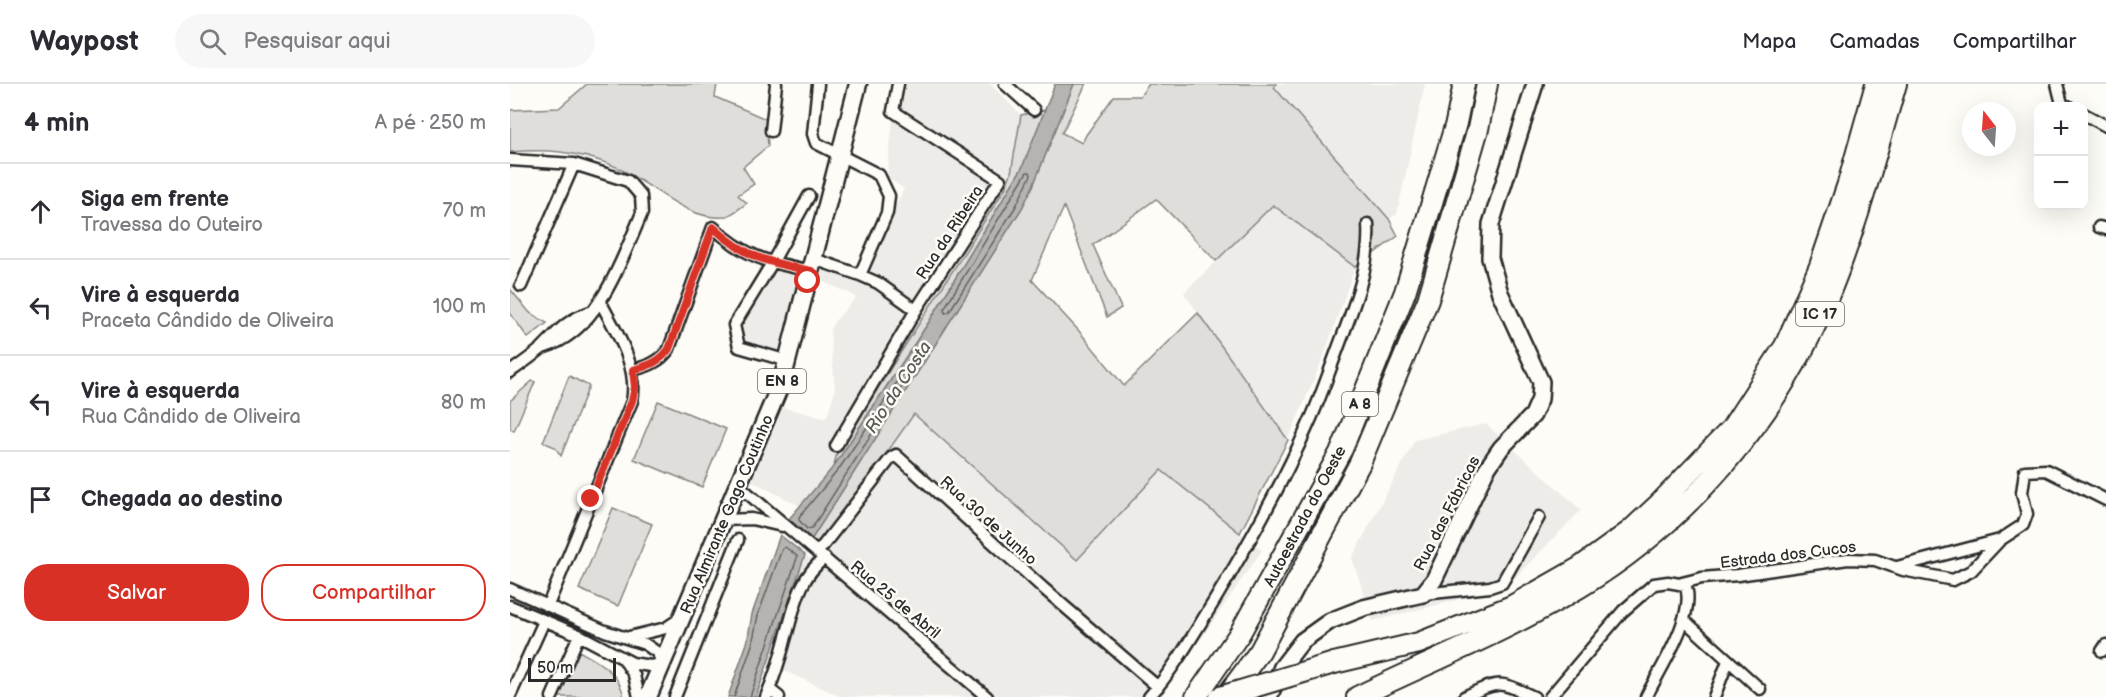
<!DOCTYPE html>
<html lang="pt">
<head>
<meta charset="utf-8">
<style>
	:root { --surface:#fff; --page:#f7f7f7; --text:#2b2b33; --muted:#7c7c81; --line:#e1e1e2; --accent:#d93025 }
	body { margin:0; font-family:"Balsamiq Sans",sans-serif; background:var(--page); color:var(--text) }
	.controls { position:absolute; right:18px; top:18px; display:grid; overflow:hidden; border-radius:12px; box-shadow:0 6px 24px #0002 }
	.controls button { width:54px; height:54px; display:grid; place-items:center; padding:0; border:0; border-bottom:2px solid var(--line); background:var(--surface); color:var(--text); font:30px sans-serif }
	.compass { position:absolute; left:1452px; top:18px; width:54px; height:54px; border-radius:50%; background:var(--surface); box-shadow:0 6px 24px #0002; rotate:343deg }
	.scale { position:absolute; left:18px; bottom:15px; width:88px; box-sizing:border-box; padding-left:6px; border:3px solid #2b2b2b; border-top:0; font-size:16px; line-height:21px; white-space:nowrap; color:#2b2b2b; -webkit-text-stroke:4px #fdfcf7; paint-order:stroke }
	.stop { position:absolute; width:18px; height:18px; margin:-14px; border:4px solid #d93025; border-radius:50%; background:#fff }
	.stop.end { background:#d93025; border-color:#fff; box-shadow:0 2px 6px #0008 }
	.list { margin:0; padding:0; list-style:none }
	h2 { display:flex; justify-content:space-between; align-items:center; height:78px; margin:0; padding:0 24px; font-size:26px }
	h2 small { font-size:20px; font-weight:400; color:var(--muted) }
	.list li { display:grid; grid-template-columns:39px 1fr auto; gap:18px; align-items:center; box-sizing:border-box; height:96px; padding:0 24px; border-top:2px solid var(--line) }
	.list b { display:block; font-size:22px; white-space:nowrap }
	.list p { margin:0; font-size:20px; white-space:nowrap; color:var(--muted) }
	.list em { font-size:20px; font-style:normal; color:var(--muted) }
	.actions { display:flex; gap:12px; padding:18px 24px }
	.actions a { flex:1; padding:14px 0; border:2px solid var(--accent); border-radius:24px; text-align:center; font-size:21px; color:var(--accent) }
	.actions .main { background:var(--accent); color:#fff }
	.icon { flex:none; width:33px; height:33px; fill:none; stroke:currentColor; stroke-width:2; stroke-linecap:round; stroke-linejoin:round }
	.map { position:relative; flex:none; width:1596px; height:613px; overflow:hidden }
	header { display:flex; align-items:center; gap:36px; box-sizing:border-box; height:84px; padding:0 30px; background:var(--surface); border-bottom:2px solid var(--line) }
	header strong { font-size:28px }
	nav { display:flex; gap:33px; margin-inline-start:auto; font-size:21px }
	.search { width:420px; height:54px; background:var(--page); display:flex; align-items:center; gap:15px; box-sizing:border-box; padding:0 21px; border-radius:33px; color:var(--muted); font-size:22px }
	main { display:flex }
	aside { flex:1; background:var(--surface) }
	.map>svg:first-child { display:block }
</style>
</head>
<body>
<header>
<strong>Waypost</strong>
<div class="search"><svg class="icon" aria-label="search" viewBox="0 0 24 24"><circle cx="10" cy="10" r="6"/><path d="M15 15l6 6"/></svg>Pesquisar aqui</div>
<nav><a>Mapa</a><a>Camadas</a><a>Compartilhar</a></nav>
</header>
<main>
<aside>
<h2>4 min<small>A pé · 250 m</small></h2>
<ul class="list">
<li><svg class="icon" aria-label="ahead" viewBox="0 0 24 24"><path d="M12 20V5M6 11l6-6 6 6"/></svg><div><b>Siga em frente</b><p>Travessa do Outeiro</p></div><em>70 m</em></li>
<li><svg class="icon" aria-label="left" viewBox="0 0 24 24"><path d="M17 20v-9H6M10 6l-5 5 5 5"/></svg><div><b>Vire à esquerda</b><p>Praceta Cândido de Oliveira</p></div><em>100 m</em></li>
<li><svg class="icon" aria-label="left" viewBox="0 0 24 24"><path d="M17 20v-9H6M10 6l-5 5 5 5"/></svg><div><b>Vire à esquerda</b><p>Rua Cândido de Oliveira</p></div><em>80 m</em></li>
<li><svg class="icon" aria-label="arrive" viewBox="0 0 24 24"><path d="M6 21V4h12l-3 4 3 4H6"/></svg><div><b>Chegada ao destino</b></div></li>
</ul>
<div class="actions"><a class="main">Salvar</a><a>Compartilhar</a></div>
</aside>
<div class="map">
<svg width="1596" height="613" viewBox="0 0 1596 613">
	<rect width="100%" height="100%" fill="#fdfcf7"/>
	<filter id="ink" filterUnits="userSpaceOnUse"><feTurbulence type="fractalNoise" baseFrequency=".0167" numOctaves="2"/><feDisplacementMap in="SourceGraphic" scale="12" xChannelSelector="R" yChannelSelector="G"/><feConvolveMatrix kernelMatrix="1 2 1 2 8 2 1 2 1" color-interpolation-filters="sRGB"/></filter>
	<g filter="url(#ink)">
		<path fill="#edece8" d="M390 0H480L511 31 501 89 496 103 327 368 324 382 290 422 236 394 271 323 315 334 317 332 325 307 320 246 324 238 346 214 341 210 305 194 308 184 326 186 355 195 361 180 357 178 394 105 377 93 383 34 487 97 384 22Z
			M766 0H915L887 130 879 135 764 3Z
			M763 121 845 183 815 269 778 356 674 209Z
			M265 181 291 187 267 272 231 260 227 244Z
			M404 330 567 476 651 386 752 466 651 613H332L257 579 295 471 300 475 307 462 349 408Z
			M976 340 1071 426 995 504 863 537 842 474 905 356Z"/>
		<path fill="#dfdeda" stroke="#858482" stroke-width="1.5" d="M77 0H207L205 13 256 35 258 62 233 83 244 100 228 111 237 119C231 123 221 132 214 133 174 137 136 93 99 80 64 67 37 65 0 68V26L49 24Z
			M564 0H576L552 49 572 59 576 51 604 12H630L639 0H766L764 3 879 135 888 152 845 183 763 121 706 177 646 115 583 161 611 224 597 233 554 123 522 196 569 247 614 302 688 229 778 356 730 449 651 386 567 476 404 330 349 408 307 462 301 456 512 124 523 102Z
			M535 26 512 84 419 238 324 382 327 368 333 359 496 103 501 89 511 31Z
			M0 205 20 229 37 239 18 254 0 229Z
			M59 292 79 302 51 372 45 363 33 358Z
			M22 297 25 298 4 347 0 345V317Z
			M148 317 216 345 192 403 124 375Z
			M103 424 142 440 108 522 69 505Z
			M67 566C88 578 109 587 114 613H46Z"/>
		<path fill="#b5b4b1" stroke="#7e7d7b" stroke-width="1.5" d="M545 0H564L523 102 512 124 301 456 279 435 324 382 419 238 512 84Z
			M270 451 295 471 246 613H218L237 559 242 530Z"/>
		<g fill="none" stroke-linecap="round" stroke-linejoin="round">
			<path stroke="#626261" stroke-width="1.5" d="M517 88H520L521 91 506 122 439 228 435 229 434 225Z
				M414 258 417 259V263L302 444 297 445 289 436V433L329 385Z
				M224 613 242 561 248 531 272 465 275 463 287 472V474L240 613"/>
			<defs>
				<path id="street" d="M495 0 524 26
					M1547 0 1552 20 1558 22
					M1574 30 1596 42
					M261 47 266 0
					M0 76 64 80 118 97 131 112 132 129C114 170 93 233 51 256 45 260 37 262 30 265
					M1589 143 1596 145
					M304 175 350 191 377 129 379 112 369 91 306 59 303 50 308 0
					M350 191 368 199 406 226
					M11 202 64 80
					M278 277 229 263 224 241 262 179 299 112
					M123 286C138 282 150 278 159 265L203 143C236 174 258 178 301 187
					M0 288C10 281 21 273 31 265 49 247 55 237 80 228
					M326 362 406 226 490 96 383 27 388 0
					M228 401 477 613
					M213 436 242 435 272 442
					M308 468 381 374 386 371 533 504 648 603
					M1387 483 1490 456 1513 441 1517 430 1512 409 1515 387 1536 386 1596 416
					M1172 499 1192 494 1228 491 1338 475 1365 476 1393 486 1443 496 1461 487 1490 456
					M0 505 95 547 135 560 148 569 152 580 140 582 122 579 69 551 0 522
					M913 510 980 503 992 499 1029 433
					M38 521 122 317C129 281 106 248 90 217
					M1174 536 1250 605
					M119 553 156 544 171 534
					M1592 567 1596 561
					M115 577 124 591 129 613
					M259 605 269 613
					M0 612 34 537
					M42 613 69 551
					M165 613 228 456
					M256 613C264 594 270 575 275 556 284 527 288 493 315 474
					M639 613C664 585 683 551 703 519 738 461 772 401 799 339 810 315 818 291 827 267 842 226 861 184 858 140
					M954 613C991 596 988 597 1024 613
					M1040 613 1113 527 1144 500 1158 498 1175 501C1188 528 1149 587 1136 613
					M1204 613 1218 577"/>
				<path id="secondary" d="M759 613 772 583 792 557 820 537 853 524 913 510 924 496 976 386 991 364 1023 331 1030 315 1031 298 990 209 980 174 981 140 1025 0"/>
				<path id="primary" d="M138 613 272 297 348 0"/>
				<path id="highway" d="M824 579 909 559 1002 522 1069 484 1120 447 1149 420 1221 345 1275 262 1310 182 1338 100 1366 0
					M686 613 730 549 832 365 895 208 946 39 954 0
					M716 613 750 567 850 379 918 216 968 45 977 0
					M847 613C922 577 999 546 1070 503 1179 437 1267 333 1317 215 1346 146 1365 72 1386 0"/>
			</defs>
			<use href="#street" stroke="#2b2b2b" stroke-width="15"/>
			<use href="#secondary" stroke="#2b2b2b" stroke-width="20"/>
			<use href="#primary" stroke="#2b2b2b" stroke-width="21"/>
			<use href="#highway" stroke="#2b2b2b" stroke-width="24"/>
			<use href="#street" stroke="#fdfcf7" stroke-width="10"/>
			<use href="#secondary" stroke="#fdfcf7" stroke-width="15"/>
			<use href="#primary" stroke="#fdfcf7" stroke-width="16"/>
			<use href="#highway" stroke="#fdfcf7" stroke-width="20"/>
			<defs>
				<path id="highway-bridge" d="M710 613 824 579"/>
			</defs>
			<use href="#highway-bridge" stroke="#2b2b2b" stroke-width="24" stroke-linecap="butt"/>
			<use href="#highway-bridge" stroke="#fdfcf7" stroke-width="20"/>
		</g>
	</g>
	<g fill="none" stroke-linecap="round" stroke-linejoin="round" filter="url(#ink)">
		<path stroke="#d93025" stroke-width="8" d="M81 415 122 317 125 303 123 286C138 282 150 278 159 265L203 143C236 174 257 178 301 187L298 197"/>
	</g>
	<g text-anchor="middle" stroke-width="5" stroke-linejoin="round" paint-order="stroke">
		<g fill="#fdfcf7" stroke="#6a6a68" stroke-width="1.5">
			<rect x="1286" y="218" width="48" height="24" rx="4.5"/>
			<rect x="248" y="285" width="48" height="24" rx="4.5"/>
			<rect x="832" y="308" width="36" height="24" rx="4.5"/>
		</g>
		<g font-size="15" font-weight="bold" fill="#2b2b2b">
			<text x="1310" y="235">IC 17</text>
			<text x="272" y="302">EN 8</text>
			<text x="850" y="325">A 8</text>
		</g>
		<g font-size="16" fill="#2b2b2b" stroke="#fdfcf7">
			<text transform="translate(439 148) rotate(-57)" y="6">Rua da Ribeira</text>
			<text transform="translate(936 429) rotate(-63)" y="6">Rua das Fábricas</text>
			<text transform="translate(216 430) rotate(-67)" y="6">Rua Almirante Gago Coutinho</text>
			<text transform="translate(794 432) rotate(-62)" y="6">Autoestrada do Oeste</text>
			<text transform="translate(479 436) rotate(42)" y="6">Rua 30 de Junho</text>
			<text transform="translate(1278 470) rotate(-7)" y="6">Estrada dos Cucos</text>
			<text transform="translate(386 515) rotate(40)" y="6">Rua 25 de Abril</text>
		</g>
		<g font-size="18" font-style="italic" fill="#5b5b5a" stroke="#fdfcf7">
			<text transform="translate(388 303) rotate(-57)" y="6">Rio da Costa</text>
		</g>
	</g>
</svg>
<div class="controls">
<button>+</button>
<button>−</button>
</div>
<svg class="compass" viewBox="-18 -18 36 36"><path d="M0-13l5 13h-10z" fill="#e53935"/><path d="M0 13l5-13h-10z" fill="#7c7c81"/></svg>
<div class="scale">50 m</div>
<div class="stop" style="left:298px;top:197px"></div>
<div class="stop end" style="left:81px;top:415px"></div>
</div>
</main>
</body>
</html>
